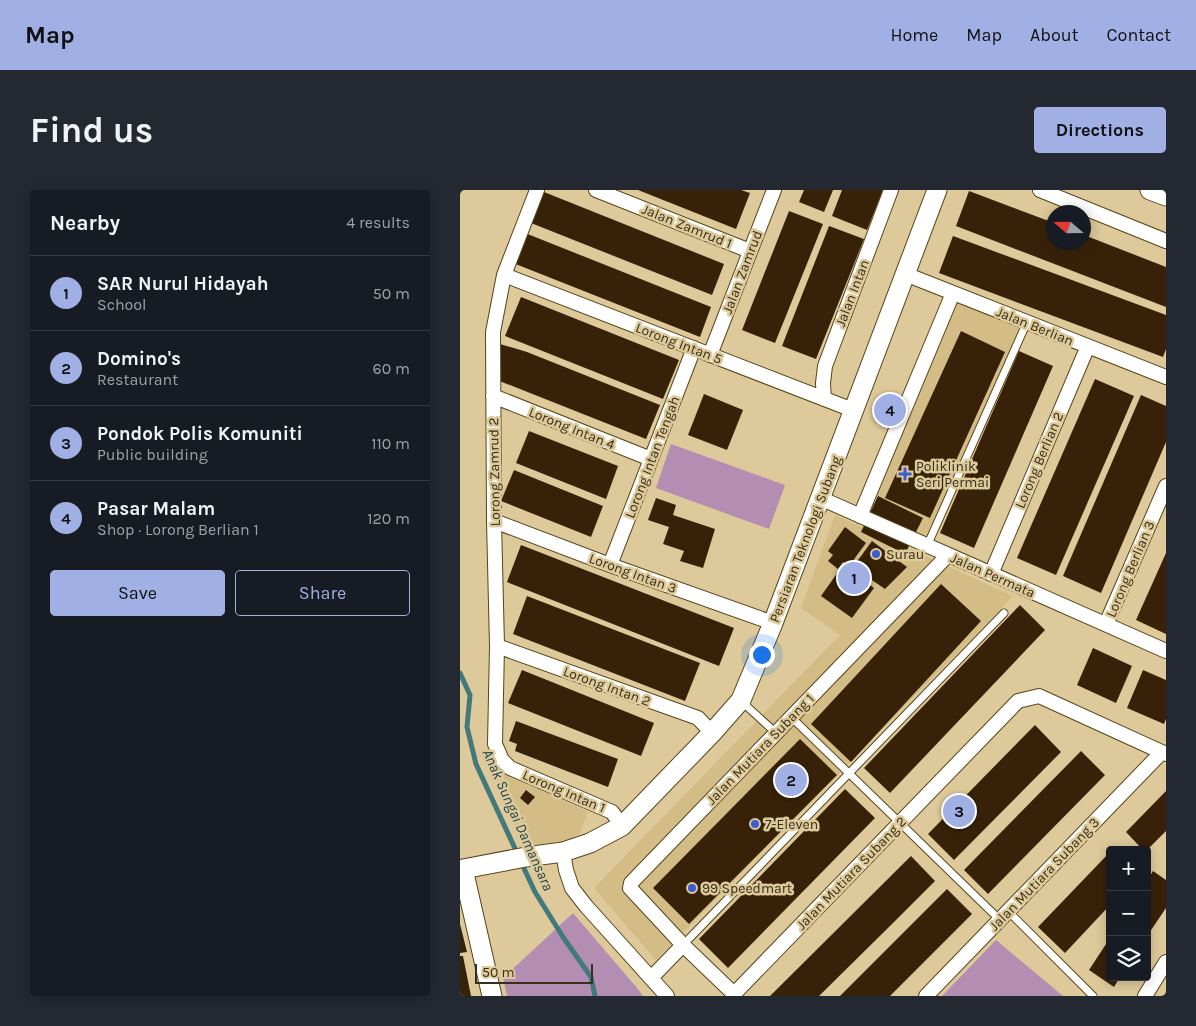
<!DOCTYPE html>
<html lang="en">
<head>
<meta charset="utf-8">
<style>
	:root { --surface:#171b24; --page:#242831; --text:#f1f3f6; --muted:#9ea1a6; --line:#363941; --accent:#a0afe4 }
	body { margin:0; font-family:Karla,sans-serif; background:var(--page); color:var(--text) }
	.controls { position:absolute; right:15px; bottom:15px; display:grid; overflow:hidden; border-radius:5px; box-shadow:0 2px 12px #0003 }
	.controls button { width:45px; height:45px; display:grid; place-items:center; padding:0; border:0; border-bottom:1px solid var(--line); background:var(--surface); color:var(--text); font:25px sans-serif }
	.compass { position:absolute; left:586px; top:15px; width:45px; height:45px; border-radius:50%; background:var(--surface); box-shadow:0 2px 12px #0003; rotate:290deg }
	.scale { position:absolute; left:15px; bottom:12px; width:118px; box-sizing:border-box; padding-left:5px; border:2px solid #372f1b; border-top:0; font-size:14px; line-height:18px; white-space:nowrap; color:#372f1b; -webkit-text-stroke:4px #ddc999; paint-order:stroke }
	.you { position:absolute; left:301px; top:464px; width:18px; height:18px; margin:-12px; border:4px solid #fff; border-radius:50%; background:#1a73e8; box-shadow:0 0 0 8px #1a73e833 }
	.badge { display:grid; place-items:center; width:32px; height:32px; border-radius:50%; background:var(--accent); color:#111; font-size:16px; font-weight:700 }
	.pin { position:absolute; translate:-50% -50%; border:2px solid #fff; box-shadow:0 1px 5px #0006 }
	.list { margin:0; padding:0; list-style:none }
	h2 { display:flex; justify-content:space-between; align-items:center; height:65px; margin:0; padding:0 20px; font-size:21px }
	h2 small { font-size:16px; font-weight:400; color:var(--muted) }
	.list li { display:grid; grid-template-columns:32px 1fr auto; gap:15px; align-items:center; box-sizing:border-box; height:75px; padding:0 20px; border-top:1px solid var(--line) }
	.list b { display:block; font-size:19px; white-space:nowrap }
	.list p { margin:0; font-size:16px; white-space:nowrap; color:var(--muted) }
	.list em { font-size:16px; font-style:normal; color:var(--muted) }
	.actions { display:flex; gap:10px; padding:15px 20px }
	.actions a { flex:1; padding:11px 0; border:1px solid var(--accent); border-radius:5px; text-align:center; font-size:18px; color:var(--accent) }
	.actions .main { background:var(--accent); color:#111 }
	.icon { flex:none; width:28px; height:28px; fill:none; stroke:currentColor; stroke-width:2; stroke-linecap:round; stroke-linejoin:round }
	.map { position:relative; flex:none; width:706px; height:806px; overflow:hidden; border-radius:5px }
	header { display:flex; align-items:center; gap:30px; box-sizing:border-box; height:70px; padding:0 25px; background:var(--accent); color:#111 }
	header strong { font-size:24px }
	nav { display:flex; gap:28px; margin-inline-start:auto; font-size:18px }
	.intro { display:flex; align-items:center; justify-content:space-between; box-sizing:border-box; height:120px; padding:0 30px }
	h1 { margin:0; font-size:35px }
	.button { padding:12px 22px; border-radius:5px; background:var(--accent); color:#111; font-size:18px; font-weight:700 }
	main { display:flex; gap:30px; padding:0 30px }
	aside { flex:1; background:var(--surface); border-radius:5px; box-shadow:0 2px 12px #0003 }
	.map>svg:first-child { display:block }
</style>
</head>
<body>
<header>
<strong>Map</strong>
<nav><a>Home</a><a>Map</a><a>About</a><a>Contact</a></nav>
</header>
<div class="intro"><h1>Find us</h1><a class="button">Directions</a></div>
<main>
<aside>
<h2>Nearby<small>4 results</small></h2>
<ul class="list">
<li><span class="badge">1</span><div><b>SAR Nurul Hidayah</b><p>School</p></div><em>50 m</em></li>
<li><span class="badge">2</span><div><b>Domino's</b><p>Restaurant</p></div><em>60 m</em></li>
<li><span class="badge">3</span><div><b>Pondok Polis Komuniti</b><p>Public building</p></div><em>110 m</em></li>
<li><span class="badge">4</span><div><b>Pasar Malam</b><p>Shop · Lorong Berlian 1</p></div><em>120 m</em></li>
</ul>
<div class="actions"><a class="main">Save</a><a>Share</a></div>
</aside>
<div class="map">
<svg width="706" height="806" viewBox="0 0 706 806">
	<rect width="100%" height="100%" fill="#ddc999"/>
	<path fill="#d3bc85" d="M496 112 560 135 467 348 407 322Z
		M375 325 553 406 196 770 134 698 380 445 341 418Z
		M33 579 128 622 120 643 110 649 71 656 55 636Z"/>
	<path fill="#b48db2" d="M211 254 325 295 309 339 196 298Z
		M113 723 177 798 183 806H47L43 788Z
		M536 750 603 806H482Z"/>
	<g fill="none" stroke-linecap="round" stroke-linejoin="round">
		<path stroke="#427a7c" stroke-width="5" d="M0 483 10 505 7 537 16 574 58 665
			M61 672 75 702 103 747 131 787 135 806"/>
	</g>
	<path fill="#372209" d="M178 0H281L290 3 276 39Z
		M344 0H373L364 22 339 12Z
		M382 0H423L407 40 372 26Z
		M509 1 594 33V52H624V45L706 77V117L496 36Z
		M84 2 264 74 252 105 71 33Z
		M329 21 363 34 315 153 282 140Z
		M369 36 404 49 356 169 322 156Z
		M65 43 251 117 240 147 53 73Z
		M493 46 706 125V159L703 167 479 83Z
		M61 107 219 170 203 209 45 146Z
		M501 141 545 162 470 328 425 308Z
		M40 154 67 162 200 215 186 249 37 190Z
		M559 161 593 176 514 358 480 343Z
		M635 189 674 206 596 385 557 368Z
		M244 204 283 220 267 260 228 245Z
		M681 205 706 216V252L641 403 603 386Z
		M69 241 158 276 146 309 56 273Z
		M54 280 143 316 131 347 41 311Z
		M418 306 463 328 445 364 401 342Z
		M196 308 216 315 213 325 255 339 243 378 220 371 224 361 203 354 209 337 188 330Z
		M385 337 406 353 389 376 383 372 378 379 368 371 373 365 368 361Z
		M412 351 447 377 425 399 393 377Z
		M61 355 274 438 259 476 47 392Z
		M706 363V444L676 430Z
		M383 375 414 398 392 428 361 406Z
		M481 394 521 431 391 572 351 534Z
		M67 406 240 473 225 511 53 444Z
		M560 415 585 440 430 603 404 578Z
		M633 458 672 476 656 513 617 495Z
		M62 480 194 533 181 566 48 513Z
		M683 480 706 490V529L704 534 667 518Z
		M56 531 158 569 148 597 55 561 57 554 49 551Z
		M575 535 601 562 494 670 468 644Z
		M340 549 377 585 229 734 193 698Z
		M621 561 645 585 528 704 504 680Z
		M385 599 415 628 268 778 239 749Z
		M66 600 75 607 68 615 60 608Z
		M706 601V641L687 660H683L666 642Z
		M650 662V715L605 763 578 737Z
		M451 666 475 691 432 734 359 806H310Z
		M693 681 706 690V718L687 746V691Z
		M487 699 512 724 430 806H380Z
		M0 734 7 762 0 763Z
		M650 748V787H660L654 797 629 780Z
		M0 766H3L11 806H0Z"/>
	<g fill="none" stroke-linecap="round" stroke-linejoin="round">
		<defs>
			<path id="lane" d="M467 356 567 132
				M281 511 316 543
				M331 527 540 730
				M548 721 633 806
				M223 755 544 423"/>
			<path id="street" d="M77 0 44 85 33 142 34 331 37 456 35 554 42 570 50 578 152 622 162 636
				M136 0 290 61
				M580 0 706 51
				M445 84 706 187
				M44 85 393 220
				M250 165 314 0
				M33 206 191 269
				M364 209 363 193 365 176 431 0
				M360 308 706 461
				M400 326 493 103
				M34 331 150 375 313 433
				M488 365 171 693 170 698 223 755 274 804 558 511 579 506 706 564
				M150 375 234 158
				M531 384 628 156
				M646 434 706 296
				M37 456 238 528 252 543
				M103 662 106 680 112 698 126 716 207 806
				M191 788 223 755
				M466 806 702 562
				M685 806 706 772"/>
			<path id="secondary" d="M690 0 706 6
				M32 806 3 679 66 667 103 662 130 653 162 636 252 543 281 510 313 433 477 0"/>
		</defs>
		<use href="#lane" stroke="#574517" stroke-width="9"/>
		<use href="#street" stroke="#574517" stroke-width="16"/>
		<use href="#secondary" stroke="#574517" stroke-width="21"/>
		<use href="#lane" stroke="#fff" stroke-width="7"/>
		<use href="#street" stroke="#fff" stroke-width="14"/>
		<use href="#secondary" stroke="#fff" stroke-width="19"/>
	</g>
	<g fill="#3d5cce" stroke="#ddc999" stroke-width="2">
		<path d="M442.5 276.5h5v5h5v5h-5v5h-5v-5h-5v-5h5z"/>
		<circle cx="416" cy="364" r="5"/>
		<circle cx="295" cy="634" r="5"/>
		<circle cx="232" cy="698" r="5"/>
	</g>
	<g text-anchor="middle" stroke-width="5" stroke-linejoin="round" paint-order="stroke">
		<g font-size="14" fill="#372f1b" stroke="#ddc999">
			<text transform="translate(227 36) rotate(22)" y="5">Jalan Zamrud 1</text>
			<text transform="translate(282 82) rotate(-69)" y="5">Jalan Zamrud</text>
			<text transform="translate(392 103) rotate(-69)" y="5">Jalan Intan</text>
			<text transform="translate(575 136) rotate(22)" y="5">Jalan Berlian</text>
			<text transform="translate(219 153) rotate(21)" y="5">Lorong Intan 5</text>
			<text transform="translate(112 238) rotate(22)" y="5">Lorong Intan 4</text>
			<text transform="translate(192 267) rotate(-69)" y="5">Lorong Intan Tengah</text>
			<text transform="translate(579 270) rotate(-67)" y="5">Lorong Berlian 2</text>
			<text transform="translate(34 282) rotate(-91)" y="5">Lorong Zamrud 2</text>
			<text transform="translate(345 349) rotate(-69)" y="5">Persiaran Teknologi Subang</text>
			<text transform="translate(670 379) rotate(-67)" y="5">Lorong Berlian 3</text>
			<text transform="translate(173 383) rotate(20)" y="5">Lorong Intan 3</text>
			<text transform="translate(533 385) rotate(24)" y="5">Jalan Permata</text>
			<text transform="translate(147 496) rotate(20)" y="5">Lorong Intan 2</text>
			<text transform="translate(300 559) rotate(-46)" y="5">Jalan Mutiara Subang 1</text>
			<text transform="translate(104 601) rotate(23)" y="5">Lorong Intan 1</text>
			<text transform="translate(391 683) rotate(-46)" y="5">Jalan Mutiara Subang 2</text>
			<text transform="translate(584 684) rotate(-46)" y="5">Jalan Mutiara Subang 3</text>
		</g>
		<g font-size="14" fill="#372f1b" stroke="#ddc999" text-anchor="start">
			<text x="456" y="281">Poliklinik<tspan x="456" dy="16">Seri Permai</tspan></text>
			<text x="426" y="369">Surau</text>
			<text x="305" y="639">7-Eleven</text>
			<text x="242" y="703">99 Speedmart</text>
		</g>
		<g font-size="15" font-style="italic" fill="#20474c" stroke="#ddc999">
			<text transform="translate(58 630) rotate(66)" y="5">Anak Sungai Damansara</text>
		</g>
	</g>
</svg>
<div class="controls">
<button>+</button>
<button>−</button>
<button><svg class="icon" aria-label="layers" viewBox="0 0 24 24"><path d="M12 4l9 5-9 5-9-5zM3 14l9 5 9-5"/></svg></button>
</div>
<svg class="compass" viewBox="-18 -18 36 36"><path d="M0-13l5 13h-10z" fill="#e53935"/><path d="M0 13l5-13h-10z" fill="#9ea1a6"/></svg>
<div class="scale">50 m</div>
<div class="you"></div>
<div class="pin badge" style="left:394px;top:388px">1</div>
<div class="pin badge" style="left:331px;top:590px">2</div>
<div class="pin badge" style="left:499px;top:621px">3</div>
<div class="pin badge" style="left:430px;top:220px">4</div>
</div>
</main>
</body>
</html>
